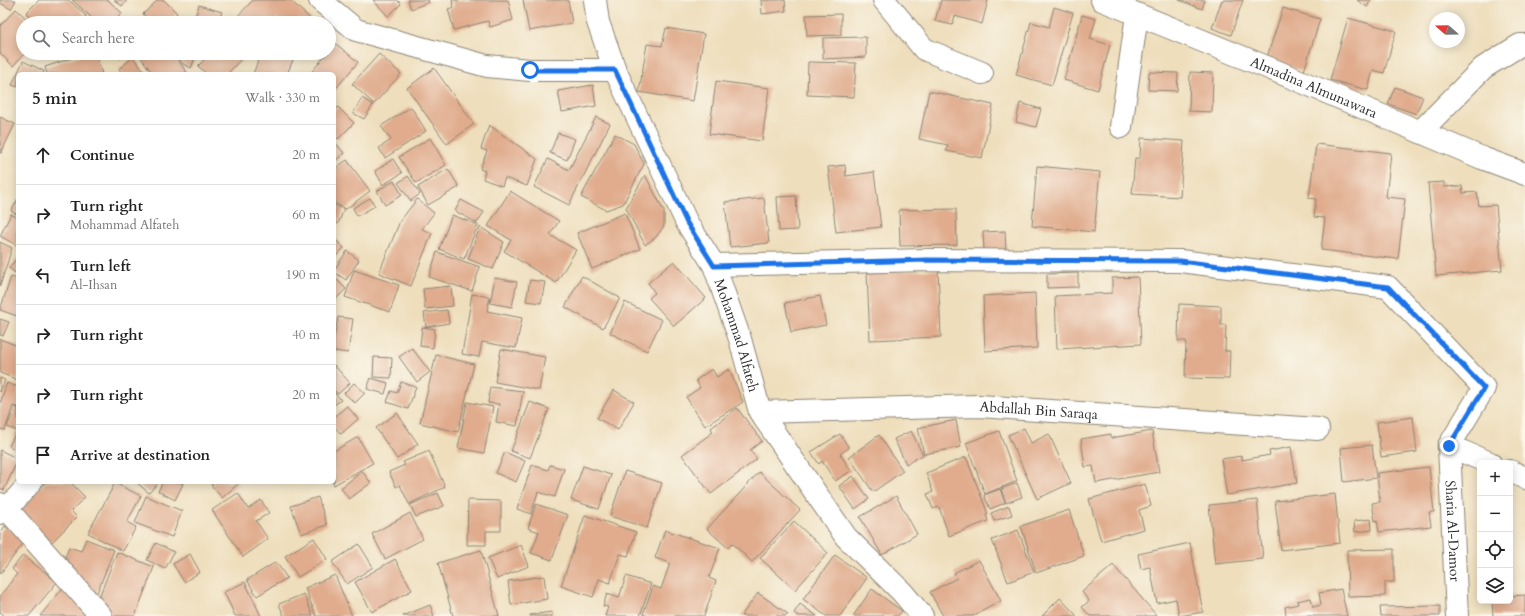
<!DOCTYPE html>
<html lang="en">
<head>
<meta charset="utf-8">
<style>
	:root { --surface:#fff; --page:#f2f2f2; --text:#222; --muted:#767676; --line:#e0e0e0 }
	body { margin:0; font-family:Cardo,serif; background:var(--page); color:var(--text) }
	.controls { position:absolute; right:12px; bottom:12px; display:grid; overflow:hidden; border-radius:6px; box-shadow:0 2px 10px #0003 }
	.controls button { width:36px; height:36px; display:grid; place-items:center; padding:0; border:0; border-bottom:1px solid var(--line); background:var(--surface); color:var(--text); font:20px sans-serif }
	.compass { position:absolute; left:1429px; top:12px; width:36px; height:36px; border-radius:50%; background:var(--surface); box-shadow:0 2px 10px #0003; rotate:290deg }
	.stop { position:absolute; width:12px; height:12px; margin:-9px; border:3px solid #1a73e8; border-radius:50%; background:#fff }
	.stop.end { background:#1a73e8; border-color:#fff; box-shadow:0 1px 4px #0008 }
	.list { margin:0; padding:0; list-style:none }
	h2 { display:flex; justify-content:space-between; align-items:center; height:52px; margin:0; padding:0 16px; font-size:17px }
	h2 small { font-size:13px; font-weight:400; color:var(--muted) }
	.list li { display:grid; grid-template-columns:26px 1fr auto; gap:12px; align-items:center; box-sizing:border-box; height:60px; padding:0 16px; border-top:1px solid var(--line) }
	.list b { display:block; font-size:15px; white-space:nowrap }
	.list p { margin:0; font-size:13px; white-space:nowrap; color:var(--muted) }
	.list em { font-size:13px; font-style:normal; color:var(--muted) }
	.icon { flex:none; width:22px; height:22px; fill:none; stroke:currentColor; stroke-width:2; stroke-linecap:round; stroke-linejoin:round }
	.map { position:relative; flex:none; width:1525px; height:616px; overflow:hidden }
	.search { position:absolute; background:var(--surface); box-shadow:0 2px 10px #0003; left:16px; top:16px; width:320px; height:44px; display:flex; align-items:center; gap:10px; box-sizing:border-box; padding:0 14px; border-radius:22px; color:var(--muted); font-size:15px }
	.panel { position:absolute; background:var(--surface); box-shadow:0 2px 10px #0003; left:16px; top:72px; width:320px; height:412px; border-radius:6px }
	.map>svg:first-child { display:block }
</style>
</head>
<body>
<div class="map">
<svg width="1525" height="616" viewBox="0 0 1525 616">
	<rect width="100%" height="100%" fill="#fbf7ec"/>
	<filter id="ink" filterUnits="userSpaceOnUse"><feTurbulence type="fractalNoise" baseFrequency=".025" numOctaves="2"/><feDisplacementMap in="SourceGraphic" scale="8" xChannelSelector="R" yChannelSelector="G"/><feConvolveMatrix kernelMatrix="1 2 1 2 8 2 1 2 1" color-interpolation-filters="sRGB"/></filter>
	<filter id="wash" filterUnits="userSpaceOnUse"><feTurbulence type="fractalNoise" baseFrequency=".012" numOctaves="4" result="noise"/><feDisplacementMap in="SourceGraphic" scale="16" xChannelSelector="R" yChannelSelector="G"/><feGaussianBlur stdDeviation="0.9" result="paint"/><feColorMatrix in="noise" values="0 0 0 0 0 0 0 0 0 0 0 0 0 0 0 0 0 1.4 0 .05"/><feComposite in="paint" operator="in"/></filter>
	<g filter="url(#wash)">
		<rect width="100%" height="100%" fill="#eedebc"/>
		<g id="blocks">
			<path fill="#e0ac8d" d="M0 0H16L11 9 0 3Z
				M39 0H69L86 16 79 23H36L26 13Z
				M72 0H108L122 13 113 23H85L91 17Z
				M114 0H127L122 6Z
				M158 0H164L177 13 167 23H152L143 14Z
				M253 0H290L315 23H282L277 18 273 23H239L235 19Z
				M373 0H397L401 4 388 16Z
				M408 0H428L429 2 411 9Z
				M452 0H508L513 20 490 27 488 21 454 30 448 9 454 7Z
				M523 0H568L572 23 529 31Z
				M761 0H785L786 11 762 14Z
				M941 0H988L982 24 955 16 952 25 935 21Z
				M1179 0H1205L1202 9Z
				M1222 0H1243L1231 35 1212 28Z
				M1357 0H1371L1367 7Z
				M199 5 222 12 218 23H212L195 17Z
				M1054 7 1073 13 1052 85 1016 75 1031 22 1049 27Z
				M1283 8 1320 19 1304 71 1266 60Z
				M16 9 31 23H23V53H25L13 66 0 53V26Z
				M841 14V35L807 36 806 15Z
				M1082 15 1096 19 1090 39 1110 45 1098 90 1064 80Z
				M178 16 195 23H175Z
				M1348 18 1396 31 1384 73 1373 70 1368 90 1330 80Z
				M666 28 704 34 693 101 639 92 647 44 662 46Z
				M866 37V57L823 59V38Z
				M335 43 358 62 334 91V74H310L327 53H329V51Z
				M87 53H95L102 74H47L45 67Z
				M115 53H128L120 59Z
				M141 53H173L188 74H153L139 55Z
				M175 53H197L191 68 183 64Z
				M211 53H247L227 74H207L198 66Z
				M261 53H296L287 74H253Z
				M379 54 401 74 374 104 352 84Z
				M133 57 146 74H123L119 69Z
				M23 61 44 71 43 74H18V87L12 85Z
				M808 62 856 63 854 97 807 95Z
				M434 68 474 124 447 144 407 88Z
				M1149 72 1178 73 1177 91 1148 90Z
				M1190 72 1213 73 1212 112 1189 111Z
				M716 81 769 88 762 141 709 134Z
				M593 85 596 106 562 112 558 91Z
				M1395 87 1423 97 1416 114 1388 104Z
				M929 91 993 105 982 158 946 151 948 145 919 139Z
				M362 98 373 105 364 119 353 113Z
				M1020 103 1041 109 1036 127 1016 122Z
				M338 107 354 123 338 139 334 135V112Z
				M411 107 426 131 385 158 379 148 391 140 381 126Z
				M0 117 15 124 1 153H0Z
				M596 117 610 124 569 205 534 187 548 159 569 170Z
				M489 125 537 159 527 186 505 178 502 186 483 179 485 171 480 169 487 151 481 149Z
				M558 133 575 139 567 160 550 153Z
				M615 134 634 144 644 164 623 204 606 210 581 197Z
				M430 138 446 165 416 183 399 157Z
				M1141 138 1184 141 1180 197 1132 194 1135 158H1140Z
				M334 141 344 153 334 162Z
				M1316 144 1391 153 1386 197 1405 199 1398 259 1321 250 1325 218 1314 217 1316 199 1309 198Z
				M393 159 402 173 383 185 375 171Z
				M347 160 370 191 346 209 334 203V169Z
				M845 165 846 176 874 172 881 227 836 232 828 167Z
				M1037 166 1100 172 1094 232 1032 226Z
				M448 169 459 187 428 205 418 187Z
				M645 175 664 211V226L656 237 645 245 626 208Z
				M408 176 420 194 411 201 398 183Z
				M394 181 402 195 385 205 377 191Z
				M1444 182V187L1462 186 1463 193 1477 192 1479 206 1496 205 1502 270 1436 276 1428 183Z
				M510 191 559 221 550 235 576 250 556 283 504 251 511 240 488 226Z
				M796 196 798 230 779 231 777 197Z
				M370 198 375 206 357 216 353 208Z
				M764 198 769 243 730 247 725 202Z
				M18 199V215L11 211Z
				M417 199 434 213 422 229 432 233 411 286 379 273 400 221Z
				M461 200 484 212 477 223 455 211Z
				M334 205 344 209 338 224 334 222Z
				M956 209 957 245 900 246 899 210Z
				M625 213 640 249 592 269 577 233Z
				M11 214 18 218V246L0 236Z
				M452 215 478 225 464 259 439 249Z
				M480 227 504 242 493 269 468 259Z
				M1005 231 1006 250 984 251 983 232Z
				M334 238 344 248 334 258Z
				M0 242 12 248 0 286Z
				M347 251 359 260 346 280 334 272V270Z
				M437 252 480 267 472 291 429 277Z
				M18 257V275L9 268Z
				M674 261 706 298 674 326 649 298 655 293 648 283Z
				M354 270 399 285 390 312 345 297Z
				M938 270 941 337 870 340 867 273Z
				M1078 273V287L1047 288V274Z
				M582 276 620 298 603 328 565 307Z
				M11 277 18 279 17 316 0 310Z
				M334 277 346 289 334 301Z
				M1138 277 1141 344 1057 349 1055 296 1112 293V278Z
				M495 278 517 282 512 307 490 303Z
				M530 280 545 282 541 303 526 301Z
				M451 286 453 306 425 309 423 289Z
				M1035 293 1037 348 985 351 983 296Z
				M472 294 490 297 487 311 522 318 516 348 482 342 479 357 462 354Z
				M820 296 826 325 791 332 785 303Z
				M625 302 662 320 647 351 610 333Z
				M1179 304 1221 306V325H1226L1225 351H1230L1229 379 1185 378 1186 341H1178Z
				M447 310 449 323 426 327 424 313Z
				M338 317 353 319 348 353 334 351V340Z
				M0 319 9 322 3 336 0 335Z
				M422 327 435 329 433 348 420 346Z
				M0 339 18 346V380L0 373Z
				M412 348 430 372 417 382 399 357Z
				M501 349 545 357 539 390 495 382Z
				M436 355 474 364 458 432 420 423Z
				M374 357 392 358 391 378 373 377Z
				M334 365 350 383 338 394 334 390Z
				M712 369 717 377 729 369 743 402 705 426 686 397 700 388 696 380Z
				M0 378 5 380 0 392Z
				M371 378 388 383 385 394 367 389Z
				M401 382 416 387 408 409 387 402 391 391 397 393Z
				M7 383 18 387V408L13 406 5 430 0 429V403Z
				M354 383 365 393 355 403 344 393Z
				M490 387 523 391 517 426 496 422 499 404 488 403Z
				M614 390 634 402 618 430 597 418Z
				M334 392 341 400 334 405Z
				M467 402 493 407 484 453 458 448Z
				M530 402 549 409 530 458 511 451Z
				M347 406 358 419 341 434 334 426V417Z
				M15 407 18 408V431L7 427Z
				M737 408 762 441 750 450 757 459 711 494 682 455 713 432 711 428Z
				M397 413 418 444 397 459 376 428Z
				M1413 417 1417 452 1381 457 1377 422Z
				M956 420 961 447 924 454 918 428Z
				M1024 428 1031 443 1049 434 1071 483 1037 499 1008 435Z
				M17 431 18 432V451L9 446Z
				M911 431 923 455 906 464 894 439Z
				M999 431 1017 481 985 494 966 443Z
				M1152 431 1159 472 1096 483 1093 466 1085 467 1081 439 1111 434V438Z
				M840 434 849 448 840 454 851 471 835 481 822 461 819 464 811 452Z
				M879 435 903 471 873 492 849 457Z
				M358 437 373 463 334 485 332 482H334V451Z
				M1372 445 1376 478 1344 482 1341 448Z
				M1291 447 1297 483 1227 495 1221 459 1242 456V460L1270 455 1269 451Z
				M0 450 18 459 4 490 0 488Z
				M429 451 445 487 409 504 400 485 396 487 389 472 405 465 403 462Z
				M505 452 525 461 516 482 496 473Z
				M966 457 988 514H986L988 521 949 536 939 507 933 509 927 494 933 492 926 473Z
				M532 465 548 470 550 465 564 469 555 497 538 492 531 514 517 509Z
				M583 466 611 475 599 509 571 500Z
				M1429 467 1434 512H1429L1431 526 1379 532 1377 520 1375 521 1372 503 1380 502 1377 473Z
				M362 471 371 483 349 499 341 488Z
				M625 471 662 483 647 528 610 516Z
				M759 472 800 510 752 562 732 543 728 548 707 529Z
				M853 476 869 499 855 509 839 486Z
				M46 482H70L85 497 71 511 77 517 50 544 17 512Z
				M136 482H159L149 493Z
				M163 482H180L183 484 175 500 158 491Z
				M215 482H240L222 498 211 485Z
				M115 483 141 496 127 522 136 527 123 551 88 533Z
				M1017 483 1022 497 1006 503 1001 489Z
				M1145 484 1151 506 1139 510 1144 529 1101 541 1089 499Z
				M1000 489 1005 503 990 509 984 495Z
				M238 493 248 509 261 500 269 513 256 521 268 539 243 557 212 510Z
				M438 493 444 506 416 517 410 505Z
				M1335 494 1340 543 1281 550 1275 501Z
				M146 496 182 511 172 537 135 523Z
				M896 496 917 534 882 555 860 517Z
				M318 497 327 525 301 534 291 506Z
				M468 500 501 501V531H486V545H467Z
				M1257 500 1263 559 1215 564 1209 505Z
				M536 504 568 515 552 560 531 553 539 532 528 528Z
				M1009 506 1012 515 994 521 991 513Z
				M1069 510 1084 556 1036 573 1021 526Z
				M410 513 423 539 385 559 372 534Z
				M585 515 636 532 628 556 620 554 610 583 599 579 593 597 561 586Z
				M1371 519 1372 530 1355 532 1354 521Z
				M794 521 828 553 795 590 760 558Z
				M5 526 25 541 0 574V533Z
				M665 530 720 548 709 578 716 581 704 616H648L643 614 653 586 661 589 670 563 655 558Z
				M1018 530 1034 572 1008 582 992 540Z
				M314 538 327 559 298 577 285 556Z
				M86 539 114 550 93 603 61 568 69 547 81 551Z
				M156 543 174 552 165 569 147 560Z
				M1190 543 1203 612 1179 616 1176 599 1157 603 1150 567 1141 569 1138 554Z
				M359 544 373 567 347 584 332 562Z
				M521 545 529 566 497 579 488 558Z
				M1394 549V582H1385V596L1348 597 1347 550Z
				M481 550 499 616H453L438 563Z
				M117 552 154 567 135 616H103L95 607Z
				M190 554 200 572 184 582 173 564Z
				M23 555 57 582 29 616H5L0 612V596L17 574 12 569Z
				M835 555 867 578 840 616H826L803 599Z
				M395 559 412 590 372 612 355 582Z
				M979 560 1001 601 973 616H943L930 592 957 578 954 573Z
				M276 562 287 578 257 596 247 580Z
				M1113 565 1157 616H1090L1082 607 1089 601 1082 592Z
				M335 575 352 616H316L305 588Z
				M544 576 547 599 511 605 508 581Z
				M626 576 651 584 640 616H605L608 607 603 606 607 594 619 598Z
				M245 582 261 616H235L224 592Z
				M62 589 89 616H40Z
				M872 589 902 611 898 616H853Z
				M1341 589 1347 616H1286L1285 607 1298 604 1297 601 1311 598 1313 607 1321 605 1319 593Z
				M758 593 788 614 786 616H741Z
				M304 594 313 616H284L279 604Z
				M1525 595V616H1493L1492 601H1510V596Z
				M1060 598 1077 616H1042Z
				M800 604 817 616H798L794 613Z
				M430 605 434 616H403Z
				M1440 606V616H1381L1380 607Z
				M552 612V616H530V615Z"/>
		</g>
	</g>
	<g filter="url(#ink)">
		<use href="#blocks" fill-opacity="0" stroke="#8c8474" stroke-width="1"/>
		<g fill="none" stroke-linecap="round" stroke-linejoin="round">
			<defs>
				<g id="minor">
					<path d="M320 0 356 30 487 66 530 70H615"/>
					<path id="s1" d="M595 0 598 22 615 70 687 223 714 265 740 339 760 412 846 537 902 592 922 616"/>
					<path d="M884 0 924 49 982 73"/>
					<path id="s2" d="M1102 0 1269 68 1482 158 1525 174"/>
					<path d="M1121 127 1137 15"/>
					<path d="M1420 132 1483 68 1520 45H1525"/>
					<path d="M714 265 927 260 1180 261 1388 287 1484 388 1449 446"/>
					<path id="s3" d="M760 412 979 406 1318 429"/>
					<path id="s4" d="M1449 446 1457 616"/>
					<path d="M1449 446 1490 463"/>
					<path d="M1510 471 1525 478"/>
					<path d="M0 504 7 509 101 616"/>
					<path d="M0 513 7 509 31 482"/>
				</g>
			</defs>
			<use href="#minor" stroke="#8c8474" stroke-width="24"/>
			<use href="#minor" stroke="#fff" stroke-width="22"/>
		</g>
	</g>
	<g fill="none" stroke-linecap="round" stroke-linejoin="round" filter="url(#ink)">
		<path stroke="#1a73e8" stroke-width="5" d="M530 70H615L687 223 714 266 927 260 1180 261 1388 287 1484 388 1449 446"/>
	</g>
	<g text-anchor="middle" stroke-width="3" stroke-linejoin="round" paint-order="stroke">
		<g font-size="14" fill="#2b2b2b" stroke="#fbf7ec">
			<text dy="5" stroke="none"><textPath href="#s2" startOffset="229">Almadina Almunawara</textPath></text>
			<text dy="5" stroke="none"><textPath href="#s1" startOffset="366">Mohammad Alfateh</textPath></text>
			<text dy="5" stroke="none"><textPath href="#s3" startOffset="279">Abdallah Bin Saraqa</textPath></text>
			<text dy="5" stroke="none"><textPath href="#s4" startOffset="85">Sharia Al-Damor</textPath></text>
		</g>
	</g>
</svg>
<div class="controls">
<button>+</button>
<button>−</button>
<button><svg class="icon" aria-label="locate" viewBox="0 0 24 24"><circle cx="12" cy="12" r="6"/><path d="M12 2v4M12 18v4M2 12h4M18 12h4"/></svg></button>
<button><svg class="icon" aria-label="layers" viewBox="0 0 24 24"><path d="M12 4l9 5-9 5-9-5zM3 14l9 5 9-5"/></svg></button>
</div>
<svg class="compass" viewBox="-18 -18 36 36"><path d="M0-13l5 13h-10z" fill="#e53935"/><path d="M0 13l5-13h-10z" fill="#767676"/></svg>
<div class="stop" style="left:530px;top:70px"></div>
<div class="stop end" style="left:1449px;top:446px"></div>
<div class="search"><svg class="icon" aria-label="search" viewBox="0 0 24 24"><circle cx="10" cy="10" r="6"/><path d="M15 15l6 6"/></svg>Search here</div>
<section class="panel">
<h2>5 min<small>Walk · 330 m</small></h2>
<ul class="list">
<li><svg class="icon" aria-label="ahead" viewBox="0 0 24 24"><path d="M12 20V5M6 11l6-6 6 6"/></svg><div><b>Continue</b></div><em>20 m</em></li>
<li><svg class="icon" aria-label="right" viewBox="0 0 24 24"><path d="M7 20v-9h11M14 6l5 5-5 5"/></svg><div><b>Turn right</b><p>Mohammad Alfateh</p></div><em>60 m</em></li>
<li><svg class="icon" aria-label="left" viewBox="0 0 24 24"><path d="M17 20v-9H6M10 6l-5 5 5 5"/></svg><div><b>Turn left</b><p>Al-Ihsan</p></div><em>190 m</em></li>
<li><svg class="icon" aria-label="right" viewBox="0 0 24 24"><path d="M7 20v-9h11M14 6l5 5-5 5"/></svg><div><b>Turn right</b></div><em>40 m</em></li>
<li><svg class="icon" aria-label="right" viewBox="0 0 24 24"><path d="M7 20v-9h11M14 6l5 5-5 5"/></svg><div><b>Turn right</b></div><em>20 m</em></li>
<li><svg class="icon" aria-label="arrive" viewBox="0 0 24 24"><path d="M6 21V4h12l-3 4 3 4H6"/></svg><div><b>Arrive at destination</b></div></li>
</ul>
</section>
</div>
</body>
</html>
